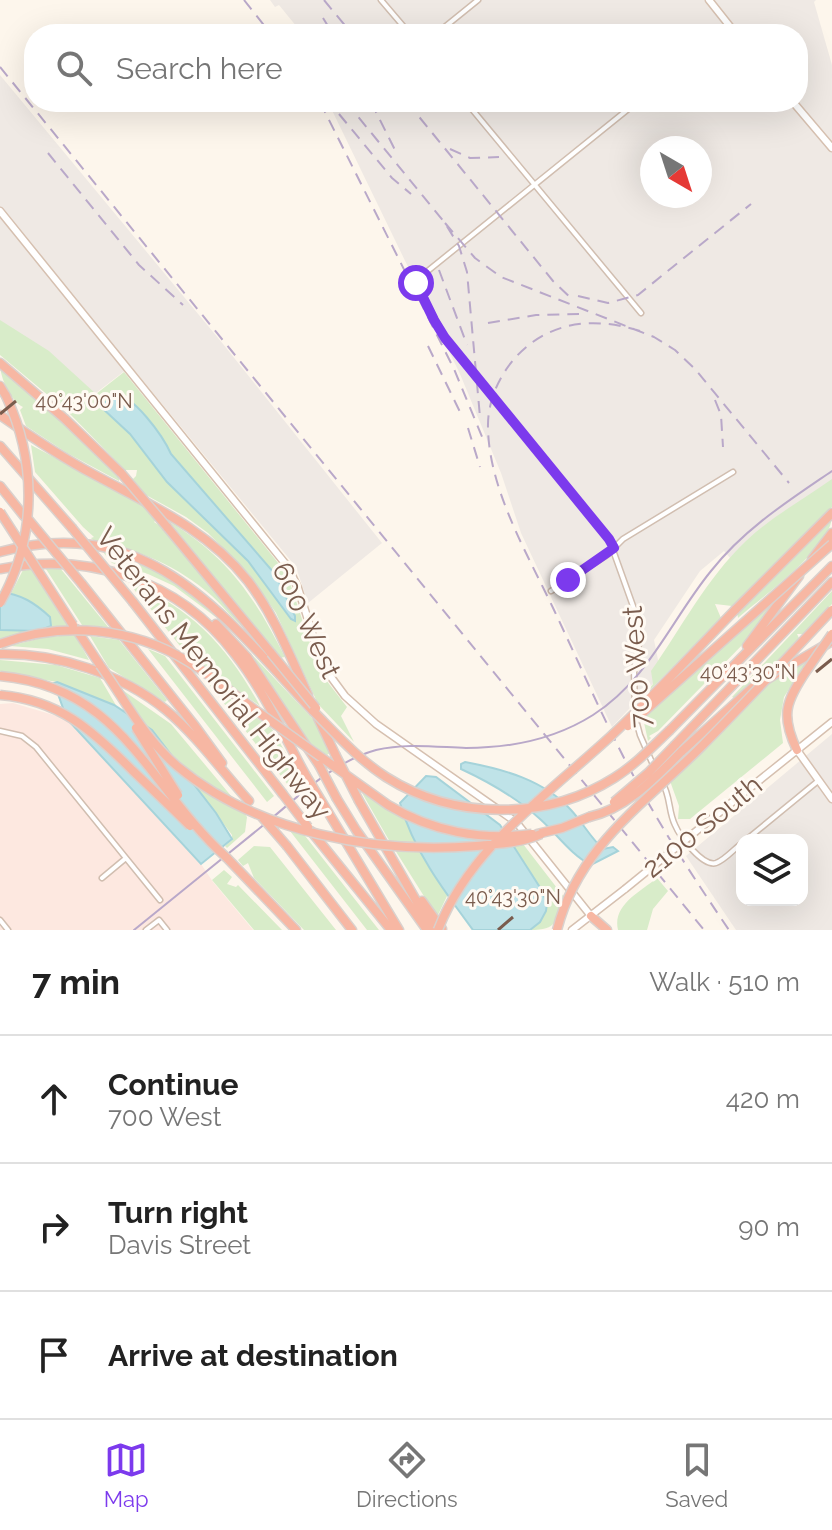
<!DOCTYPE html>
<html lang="en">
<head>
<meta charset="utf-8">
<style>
	:root { --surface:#fff; --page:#f2f2f2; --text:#222; --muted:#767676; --line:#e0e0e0; --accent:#7c3aed }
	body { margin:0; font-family:Raleway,sans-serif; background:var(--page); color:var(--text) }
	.controls { position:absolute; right:24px; bottom:24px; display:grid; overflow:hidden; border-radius:16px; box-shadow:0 8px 32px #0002 }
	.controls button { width:72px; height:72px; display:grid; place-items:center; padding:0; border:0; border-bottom:2px solid var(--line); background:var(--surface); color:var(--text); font:40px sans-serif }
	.compass { position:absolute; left:640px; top:136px; width:72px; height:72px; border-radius:50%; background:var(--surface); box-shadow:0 8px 32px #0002; rotate:141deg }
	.stop { position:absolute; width:24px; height:24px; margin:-18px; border:6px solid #7c3aed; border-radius:50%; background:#fff }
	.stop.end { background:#7c3aed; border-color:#fff; box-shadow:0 2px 8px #0008 }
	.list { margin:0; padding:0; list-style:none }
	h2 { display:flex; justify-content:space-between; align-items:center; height:104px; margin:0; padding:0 32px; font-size:34px }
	h2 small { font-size:26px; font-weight:400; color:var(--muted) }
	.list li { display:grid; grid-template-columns:52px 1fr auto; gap:24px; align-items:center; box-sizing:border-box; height:128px; padding:0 32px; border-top:2px solid var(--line) }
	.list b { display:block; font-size:30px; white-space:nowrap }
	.list p { margin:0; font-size:26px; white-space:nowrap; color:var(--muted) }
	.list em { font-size:26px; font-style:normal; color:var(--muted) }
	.icon { flex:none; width:44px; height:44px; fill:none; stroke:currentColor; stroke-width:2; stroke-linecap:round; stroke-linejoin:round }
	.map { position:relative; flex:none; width:832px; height:930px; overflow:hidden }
	.search { position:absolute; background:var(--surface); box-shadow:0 8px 32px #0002; left:24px; right:24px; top:24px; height:88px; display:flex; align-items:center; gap:20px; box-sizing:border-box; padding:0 28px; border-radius:32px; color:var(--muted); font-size:30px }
	.sheet { height:488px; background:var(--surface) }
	nav { display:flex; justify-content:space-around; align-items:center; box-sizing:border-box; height:112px; border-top:2px solid var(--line); background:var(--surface); font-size:22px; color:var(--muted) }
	nav a { display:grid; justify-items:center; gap:4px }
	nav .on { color:var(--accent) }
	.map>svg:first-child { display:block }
</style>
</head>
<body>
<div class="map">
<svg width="832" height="930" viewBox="0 0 832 930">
	<rect width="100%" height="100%" fill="#fdf6ec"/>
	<path fill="#fde8e0" d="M13 703 67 719 201 864 213 882 253 930H0V704Z"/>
	<path fill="#efe9e4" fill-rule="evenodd" d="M270 0H816L814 2 832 65V484L731 559 724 551 700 571 654 640 661 675 612 727 521 533 501 473 460 374 328 102H798V34H299L301 32 279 5 275 7ZM652 148H700V196H652Z
		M0 75 223 344 382 543 308 603 296 567 131 366 88 399 0 338Z
		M832 734V930H736L686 856ZM742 840H802V900H742Z"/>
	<path fill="#d8ecc9" d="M0 320 49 351 96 394 124 372 287 574 315 658 326 680 347 707 341 716 354 742 318 704 276 613 249 574 208 533 186 517 146 495 133 479 136 476 137 470H125L68 412 0 355Z
		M0 364 50 406 119 475V481L67 453 26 426 20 410 23 407C11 401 0 378 0 364Z
		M31 445 146 506 157 519 154 522 165 529 247 630C235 622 224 607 212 596 178 566 138 549 94 541L91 538 94 537 83 527 35 472Z
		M832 479V507L732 606 715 604 721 618 643 697 653 684 651 671C682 627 706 579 746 541 771 517 804 499 832 479Z
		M832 516C832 547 762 597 738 618L737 611Z
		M170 522C229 558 255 598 285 657L279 658Z
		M103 552 156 570 199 599 314 720 330 753 327 755 309 742 258 665 217 618 174 586 148 574 112 563Z
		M60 568 109 628 82 625 46 569Z
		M23 570H34L69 626 28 631 0 639V615Z
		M129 582C193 609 227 646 260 706L188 656 149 607 154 598 136 592Z
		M786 589 749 638 658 731 649 736 651 738 648 741 643 718Z
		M832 591V604L804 634H797L799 638 759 680 734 698 732 697Z
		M75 635 89 660 48 649 10 646 45 637Z
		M90 636 119 640 167 700 165 702 109 668Z
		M148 649 165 656 274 796 267 802Z
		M0 660 56 665 100 678 117 707 57 682 0 672Z
		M807 661 784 697 780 720 783 743 690 819H678L679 806 670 781 765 684Z
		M208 683 272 729 299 776 288 785Z
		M121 689 171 724 232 797C183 772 149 735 121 689Z
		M193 783 242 810 247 817 245 832 227 848 225 846 232 840V835Z
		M362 793 405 820 417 844 390 842Z
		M292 829 302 832 379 930H367L290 831Z
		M523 844 564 897C556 921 558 930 530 930L540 922 546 911 513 845Z
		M254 846 270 847 336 930H304L254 878 248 863 243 866 238 860Z
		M395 850 420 851 448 894 437 917Z
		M224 870 232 877 227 884 236 887 238 885 282 930H254L212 880Z
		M657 878 668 891 653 909 647 930H618C612 905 640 892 657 878Z"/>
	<path fill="#bfe3e8" stroke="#a5d3da" stroke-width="2" d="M114 394C133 394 163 436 171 454L275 574 295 616V621L291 619 248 561 167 482 130 434 101 407Z
		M0 592C21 594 35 603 50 617L51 626 38 631 0 630Z
		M57 682 114 705 152 730 216 813 232 839 201 864 67 719 54 683Z
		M465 762C503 769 544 780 571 810 583 823 590 837 603 849L613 847 618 851 591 865C571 855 557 834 540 819 518 799 489 782 461 769V764Z
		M426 776 436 777 500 825 541 889 547 903 546 911 540 922 530 930H473C444 891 413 850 400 803Z"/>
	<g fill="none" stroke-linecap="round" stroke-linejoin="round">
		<defs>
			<path id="street" d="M381 0 410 34
				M436 34 478 0
				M719 34 729 25
				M466 102 641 313
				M551 591 607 555 623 539 733 472
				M635 711 634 670 639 644 638 620 609 539 445 338 416 283 419 278 637 102
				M636 720 640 735 654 767
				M0 731 22 736 36 747 160 900
				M662 782C671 797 668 811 675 825 680 837 703 867 716 863 725 860 734 849 742 843
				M746 840 818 781
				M102 878 126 858
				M0 920 8 930
				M146 930 159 920 167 930"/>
			<path id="secondary" d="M709 0 736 34
				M793 102 832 148
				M0 211 288 567 298 588 315 642 328 673 345 696 376 724 516 822 591 916
				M797 750 832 799
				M705 824 832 722
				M572 930 625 889"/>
			<path id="highway" d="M0 363 65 419 121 473
				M0 386 6 396
				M0 415C30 436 61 457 93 474 150 505 207 529 248 581 274 615 290 656 308 695
				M0 446 72 528
				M0 486 24 516
				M167 527 271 653
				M0 552C149 511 224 616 313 711
				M812 559 832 533
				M0 569C88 551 179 580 234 653 263 689 283 734 305 774
				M82 584 195 726 222 763
				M133 602 282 793
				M735 610 832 513
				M216 624 247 657 319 765
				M76 629 100 665
				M747 646 799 576
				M0 654C57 653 122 674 166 710 197 736 222 771 249 801
				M318 718 335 754
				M670 730 832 566
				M675 745 832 582
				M797 750C780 715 786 701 807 670
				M681 752 752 688 832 641
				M337 799 356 830 427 930
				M359 801 433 930
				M328 812 399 930
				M311 831 391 930
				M537 834 562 828 589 817
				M287 846 352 930
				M227 858 296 930
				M422 901 442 929
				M591 916 607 930"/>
		</defs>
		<use href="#street" stroke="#d1beb0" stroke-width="7"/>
		<use href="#secondary" stroke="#d6c0b0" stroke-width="9"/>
		<use href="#highway" stroke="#dad1cd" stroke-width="11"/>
		<use href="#street" stroke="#fff" stroke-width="4"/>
		<use href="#secondary" stroke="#fff" stroke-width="6"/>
		<use href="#highway" stroke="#f7b7a3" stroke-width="8"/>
		<path stroke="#b9a8c9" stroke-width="2" d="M134 930C178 894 222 859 266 823 299 796 333 762 376 750 406 743 436 747 466 748 511 748 555 739 593 715 649 679 671 620 711 571 744 529 788 501 832 471"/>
		<path stroke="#b9a8c9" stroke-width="2" stroke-dasharray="12 8" stroke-linecap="butt" d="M244 0 271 34
			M324 0 352 34
			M323 18 333 34
			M0 67 704 930
			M320 102 454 369 485 444
			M346 102 445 223 459 246 467 272 480 417
			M371 102 396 152
			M407 102 553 281 574 301
			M339 114 392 178 411 194
			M450 149 470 158 499 157
			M48 153 139 265 183 305
			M445 223 475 258 501 277 654 337 675 350 695 369 789 483
			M439 270 467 345
			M578 296 608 303 638 295 751 204
			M488 323 536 315 579 314
			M640 331C602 319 563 319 530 344 505 363 487 396 488 428 489 490 528 555 554 610 580 665 604 721 633 775 661 828 695 880 729 930
			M428 346 461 414
			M715 400 721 415 723 447
			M468 428 480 467"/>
		<defs>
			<path id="secondary-bridge" d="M625 889 705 824"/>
			<path id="highway-bridge" d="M121 473 167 527
				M0 512 73 625
				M28 519 82 584
				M72 528 133 602
				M0 603C37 538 37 462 6 396
				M0 644C63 621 132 627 189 662 213 677 235 695 258 712 302 743 345 774 388 805 431 831 481 841 532 834
				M271 653 316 708
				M100 665C125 700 144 738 177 766 257 833 375 854 476 846 497 844 521 843 541 834
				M807 670 832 634
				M0 676C123 687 148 787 227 858
				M0 695C59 700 92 730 132 770 151 788 171 807 190 826
				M313 711C336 734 358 759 386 777 454 820 546 821 614 778 635 765 652 747 670 730
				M628 726 832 544
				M136 728 178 795
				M335 754 359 801
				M319 765 337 799
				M305 774 328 812
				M282 793 308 827
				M614 802 648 773 675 745
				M261 816 287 846
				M589 817C626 809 655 778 681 752
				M438 930C469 849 548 794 611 736 654 696 694 652 735 610
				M557 930C578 847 644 804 701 747 746 702 789 656 832 610"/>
		</defs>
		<use href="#secondary-bridge" stroke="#d6c0b0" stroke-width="9" stroke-linecap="butt"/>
		<use href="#highway-bridge" stroke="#dad1cd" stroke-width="11" stroke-linecap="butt"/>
		<use href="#secondary-bridge" stroke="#fff" stroke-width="6"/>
		<use href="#highway-bridge" stroke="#f7b7a3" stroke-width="8"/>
	</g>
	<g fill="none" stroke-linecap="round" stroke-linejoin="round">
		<path stroke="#7c3aed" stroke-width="10" d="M416 283 434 320 445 338 609 539 614 548 568 580"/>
	</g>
	<path fill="none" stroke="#7a5c4d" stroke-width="3" d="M0 414 16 401M816 672 832 659M498 930 513 917"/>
	<g text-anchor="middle" stroke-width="6" stroke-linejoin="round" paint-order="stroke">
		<g font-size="28" fill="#7a5c4d" stroke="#fffaf3">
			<text transform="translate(307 620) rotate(65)" y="10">600 West</text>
			<text transform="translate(636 667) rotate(-94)" y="10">700 West</text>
			<text transform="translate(214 673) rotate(52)" y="10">Veterans Memorial Highway</text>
			<text transform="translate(702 826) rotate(-39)" y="10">2100 South</text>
		</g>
	</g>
	<g font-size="20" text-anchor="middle" fill="#7a5c4d" stroke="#fffaf3" stroke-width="6" stroke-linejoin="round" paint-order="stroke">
		<text x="84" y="408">40°43'00"N</text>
		<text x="748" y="679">40°43'30"N</text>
		<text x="513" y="904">40°43'30"N</text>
	</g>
</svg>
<div class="controls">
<button><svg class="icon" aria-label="layers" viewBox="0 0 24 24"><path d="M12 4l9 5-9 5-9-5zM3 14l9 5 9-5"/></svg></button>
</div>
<svg class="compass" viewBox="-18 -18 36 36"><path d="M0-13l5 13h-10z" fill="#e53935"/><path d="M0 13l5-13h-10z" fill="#767676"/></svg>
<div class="stop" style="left:416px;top:283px"></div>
<div class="stop end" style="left:568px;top:580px"></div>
<div class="search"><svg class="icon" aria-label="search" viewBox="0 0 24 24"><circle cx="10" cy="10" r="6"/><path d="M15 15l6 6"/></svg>Search here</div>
</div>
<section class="sheet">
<h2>7 min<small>Walk · 510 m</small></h2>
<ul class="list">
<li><svg class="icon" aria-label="ahead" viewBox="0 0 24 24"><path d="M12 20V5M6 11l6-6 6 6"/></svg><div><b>Continue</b><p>700 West</p></div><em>420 m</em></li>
<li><svg class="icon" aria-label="right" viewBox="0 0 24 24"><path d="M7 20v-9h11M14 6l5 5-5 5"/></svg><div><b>Turn right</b><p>Davis Street</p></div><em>90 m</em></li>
<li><svg class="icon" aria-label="arrive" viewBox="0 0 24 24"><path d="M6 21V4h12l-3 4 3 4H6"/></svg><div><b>Arrive at destination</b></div></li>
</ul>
</section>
<nav>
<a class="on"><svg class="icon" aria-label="map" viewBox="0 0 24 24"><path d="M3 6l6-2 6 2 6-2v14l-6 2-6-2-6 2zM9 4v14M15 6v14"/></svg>Map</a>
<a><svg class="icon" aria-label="directions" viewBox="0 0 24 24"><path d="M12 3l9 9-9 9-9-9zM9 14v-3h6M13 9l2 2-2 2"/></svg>Directions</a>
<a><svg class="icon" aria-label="saved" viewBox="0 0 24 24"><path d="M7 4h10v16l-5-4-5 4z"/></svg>Saved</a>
</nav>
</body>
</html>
